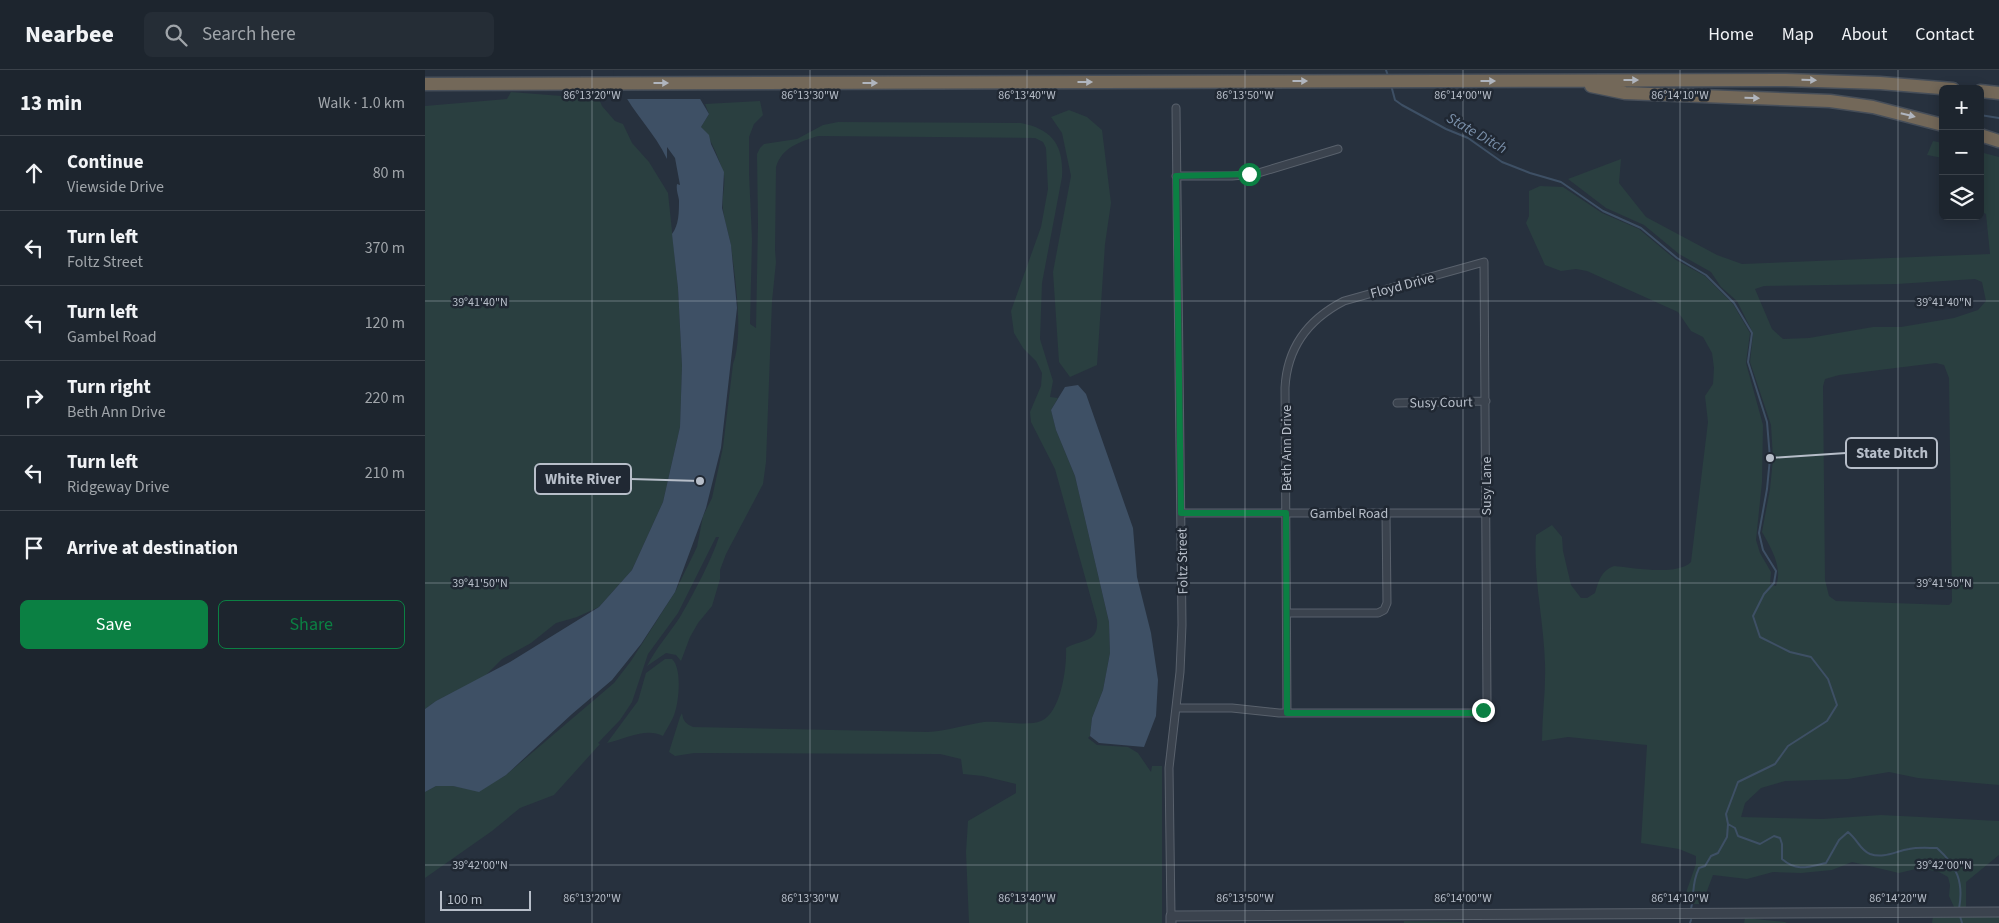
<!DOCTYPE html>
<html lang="en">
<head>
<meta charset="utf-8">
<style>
	:root { --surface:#1d252e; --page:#252d36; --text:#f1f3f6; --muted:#a0a5aa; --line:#3b424a; --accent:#0b8043 }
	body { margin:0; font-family:"Source Sans 3",sans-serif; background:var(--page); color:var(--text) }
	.controls { position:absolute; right:15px; top:15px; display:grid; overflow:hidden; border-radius:8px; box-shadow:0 2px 12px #0003 }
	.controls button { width:45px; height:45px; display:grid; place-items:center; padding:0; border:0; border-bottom:1px solid var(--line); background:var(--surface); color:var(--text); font:25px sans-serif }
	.scale { position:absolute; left:15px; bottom:12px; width:91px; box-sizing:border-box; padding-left:5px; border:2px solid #b7bec9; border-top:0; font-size:14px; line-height:18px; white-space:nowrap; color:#b7bec9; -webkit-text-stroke:4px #202833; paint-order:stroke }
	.stop { position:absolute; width:15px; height:15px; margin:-11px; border:4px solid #0b8043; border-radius:50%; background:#fff }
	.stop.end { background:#0b8043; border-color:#fff; box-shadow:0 1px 5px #0008 }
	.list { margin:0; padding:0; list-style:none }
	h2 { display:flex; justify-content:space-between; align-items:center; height:65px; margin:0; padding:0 20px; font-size:21px }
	h2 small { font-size:16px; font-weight:400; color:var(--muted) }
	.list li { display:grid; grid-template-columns:32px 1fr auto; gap:15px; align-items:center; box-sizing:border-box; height:75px; padding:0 20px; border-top:1px solid var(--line) }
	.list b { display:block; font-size:19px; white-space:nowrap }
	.list p { margin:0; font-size:16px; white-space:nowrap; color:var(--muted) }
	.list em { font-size:16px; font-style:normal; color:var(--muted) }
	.actions { display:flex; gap:10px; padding:15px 20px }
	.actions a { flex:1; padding:11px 0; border:1px solid var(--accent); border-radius:8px; text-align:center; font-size:18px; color:var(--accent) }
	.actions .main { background:var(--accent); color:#fff }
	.icon { flex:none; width:28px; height:28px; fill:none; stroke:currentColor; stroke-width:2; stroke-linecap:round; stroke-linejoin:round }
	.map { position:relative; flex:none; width:1574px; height:853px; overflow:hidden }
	header { display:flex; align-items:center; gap:30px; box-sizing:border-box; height:70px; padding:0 25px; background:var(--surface); border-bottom:1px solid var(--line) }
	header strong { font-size:24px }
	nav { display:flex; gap:28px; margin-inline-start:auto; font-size:18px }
	.search { width:350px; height:45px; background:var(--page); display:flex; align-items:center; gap:12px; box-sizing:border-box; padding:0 18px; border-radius:8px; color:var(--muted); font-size:19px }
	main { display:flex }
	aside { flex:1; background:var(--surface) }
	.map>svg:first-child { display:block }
</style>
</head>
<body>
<header>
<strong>Nearbee</strong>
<div class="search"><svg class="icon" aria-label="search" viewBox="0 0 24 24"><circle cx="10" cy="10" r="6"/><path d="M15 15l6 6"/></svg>Search here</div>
<nav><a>Home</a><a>Map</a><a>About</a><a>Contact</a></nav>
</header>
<main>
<aside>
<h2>13 min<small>Walk · 1.0 km</small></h2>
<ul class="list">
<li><svg class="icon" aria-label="ahead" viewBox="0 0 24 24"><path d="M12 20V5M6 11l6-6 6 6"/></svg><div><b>Continue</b><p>Viewside Drive</p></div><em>80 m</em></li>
<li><svg class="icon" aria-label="left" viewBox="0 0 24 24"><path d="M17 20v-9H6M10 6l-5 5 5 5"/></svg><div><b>Turn left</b><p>Foltz Street</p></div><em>370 m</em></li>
<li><svg class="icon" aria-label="left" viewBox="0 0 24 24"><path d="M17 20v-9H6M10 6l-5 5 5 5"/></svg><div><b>Turn left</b><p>Gambel Road</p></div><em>120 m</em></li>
<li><svg class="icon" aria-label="right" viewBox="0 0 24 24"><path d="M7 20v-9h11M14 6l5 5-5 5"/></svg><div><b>Turn right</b><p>Beth Ann Drive</p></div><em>220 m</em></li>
<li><svg class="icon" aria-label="left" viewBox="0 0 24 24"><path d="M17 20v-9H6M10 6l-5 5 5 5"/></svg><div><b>Turn left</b><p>Ridgeway Drive</p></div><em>210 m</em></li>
<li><svg class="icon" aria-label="arrive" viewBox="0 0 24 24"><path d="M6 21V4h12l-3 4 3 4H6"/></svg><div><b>Arrive at destination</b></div></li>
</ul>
<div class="actions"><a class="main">Save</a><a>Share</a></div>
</aside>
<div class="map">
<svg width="1574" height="853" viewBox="0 0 1574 853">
	<rect width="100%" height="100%" fill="#27313e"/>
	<path fill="#2a3f40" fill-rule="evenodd" d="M86 22 174 29 177 36 190 51 198 54 207 73 224 92 243 123 253 218 257 296 255 357 238 432 207 500 174 537 152 547 131 553 106 573 77 589 60 606 11 631 0 639V36L82 29Z
		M335 31 338 45 329 54 324 67V103L327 169 325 254 331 258 333 153 332 84 335 78 339 74 372 69 398 55 413 52 596 53C627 59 639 75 637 107L617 213 615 269 628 311 625 327 633 328 626 340 631 360 650 406 684 552 685 583 678 620 667 648 665 666 663 668 672 675 703 677 713 683 726 702 727 696H737V853H544L541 782 543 751 591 723V714L558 706 538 704 536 689 515 684 269 683 250 686 244 682 255 647 257 643C258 651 261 654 268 657L502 662C522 661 539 655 559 652 575 650 601 657 616 651 636 643 642 597 641 578 657 569 674 573 672 550L630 399 606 352 605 342 616 316 617 303 611 291 598 278 589 263 586 241 616 157 623 119 621 78 618 72 610 68 393 66C375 72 357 77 351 97L350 180 351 192 347 231 341 392 338 414 301 484 295 500V509L287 536 273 553 265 567 256 591 251 585 241 583 222 596C231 578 244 564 255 547 268 525 286 491 294 467H291L253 543 223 584 207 632 195 650 173 673 175 674 129 725 95 738 67 761 0 808V722L11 716H28L54 721 81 705 189 613 206 591 250 522 272 477 278 446 287 428 298 377 308 294C319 265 310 207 306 176 304 163 299 151 298 139 296 127 302 112 298 101 293 87 285 66 276 57L284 44 280 34Z
		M644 40 662 47 677 60 686 133 680 174 672 295 645 307 634 292 628 202 646 106 637 63 626 47Z
		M1508 71 1518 73V88L1502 85Z
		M1555 82 1574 87V715L1493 708 1464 702 1423 709 1360 711 1336 718 1320 733 1316 747 1398 749 1456 745 1574 751V785L1541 812V837H1529L1524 826 1525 815 1523 807 1514 802 1495 798 1474 803 1427 792 1407 800 1376 803 1348 802 1322 809 1288 805 1277 834H1257L1271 794V786L1254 779 1216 773 1222 675 1143 667 1117 671C1117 645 1121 620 1120 594 1119 551 1108 508 1111 465L1127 455 1137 467 1138 481 1146 515 1156 528H1162L1170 523C1174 510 1176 501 1189 496 1209 498 1252 506 1266 492L1283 352 1280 326 1288 314 1289 298 1287 283 1278 267 1266 261 1253 242 1162 201 1151 199 1136 201 1120 195 1101 153 1104 146V121L1115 116 1138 117 1177 143 1214 159 1251 190 1280 206 1308 234 1325 263 1321 293 1338 355 1337 412 1331 470 1335 483 1346 502 1345 514 1351 516C1358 497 1346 478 1337 462L1345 419 1348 389 1346 355 1325 292 1328 264 1327 261 1312 231 1296 217 1286 202 1254 184 1219 155 1181 138 1143 109 1196 89 1194 113 1221 147 1292 185 1317 194 1565 184 1561 144 1555 141ZM1550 209 1557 212 1561 231 1553 240 1529 248 1476 257H1448L1384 268 1358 269 1347 259 1330 219 1339 216 1472 214ZM1511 293 1519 295 1524 308 1527 532 1524 535 1411 531 1404 526 1400 510 1398 316 1400 309 1414 305Z
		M240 589H247C257 598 254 630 250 642 248 650 242 658 238 666 221 657 200 669 182 673L213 631 221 603Z
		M1574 845V853H1507L1508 846Z
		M1320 848 1360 852 1362 853H1319Z
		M979 851 1037 852V853H979Z"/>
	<path fill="#3e5065" d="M196 18 265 23 274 27 284 44 276 57 284 65 286 74 299 102 297 138 306 175 312 238 296 378 281 438 250 522 216 574 187 610 147 644 81 705 54 722 28 716H11L0 722V639L11 631 85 592 174 537 207 500 238 432 255 357 257 296 253 218 247 164C254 155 254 142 254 130 253 124 251 120 252 114L255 115 250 88 242 77V89C230 63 209 44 196 18Z
		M653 315 661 324 708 458 712 507 726 563 733 610 731 646 719 677 674 673 665 666 667 648 678 620 685 583 684 552 650 406 631 360 626 340 640 317Z"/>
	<path fill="#27313e" d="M188 0H253L267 21 275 25 279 29H198L189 7Z"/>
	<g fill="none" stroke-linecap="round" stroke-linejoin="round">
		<path stroke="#3e5065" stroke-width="2" d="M961 0 963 6
			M966 15 970 30 977 35 1021 59 1043 68 1077 92 1105 103 1136 112 1178 141 1216 158 1252 188 1281 205 1309 233 1327 263 1323 292 1342 352 1345 388 1342 419 1334 463 1338 480 1351 501 1349 513 1339 524 1328 546 1335 567 1365 582 1386 587 1403 609 1412 635 1402 651 1363 676 1350 694 1313 712 1301 744 1303 754 1302 767 1293 783 1286 786 1280 796 1274 798C1266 815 1270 822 1266 839
			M1555 45 1574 48
			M1303 754 1310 758 1313 766 1335 774 1349 766 1355 768 1357 774V789C1372 802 1383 797 1401 793L1414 770 1423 762C1433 770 1435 780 1445 784 1459 789 1471 781 1484 779 1493 777 1503 778 1512 778 1532 796 1539 812 1534 839
			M1535 846 1537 853
			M1265 853 1266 850"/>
		<defs>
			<path id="minor" d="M751 106H807L830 104 913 79
				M972 333 1061 331
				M756 443H1061
				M862 543H953L959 540 962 533 961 443
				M751 638H807L854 643H1052L1059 639 1062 631 1059 192 919 231C884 249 862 277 860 318L862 643
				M746 846 744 698 755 602 757 555 751 38"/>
			<path id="tertiary" d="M746 853V846L1574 842"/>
			<path id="motorway" d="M0 14 1361 10 1455 13 1528 19
				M1166 16 1200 23 1405 31 1448 37 1518 55
				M1555 21 1574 23
				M1555 65 1574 71"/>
		</defs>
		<use href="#minor" stroke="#59616c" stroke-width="9"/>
		<use href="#tertiary" stroke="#59616c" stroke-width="11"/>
		<use href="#motorway" stroke="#464e59" stroke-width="15"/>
		<use href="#minor" stroke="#3b434e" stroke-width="7"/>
		<use href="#tertiary" stroke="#3b434e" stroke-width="9"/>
		<use href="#motorway" stroke="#736859" stroke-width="12"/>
	</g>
	<defs><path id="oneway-solid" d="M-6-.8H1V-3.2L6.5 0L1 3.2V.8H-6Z" transform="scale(1.25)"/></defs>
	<g fill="#b0b5be">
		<use href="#oneway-solid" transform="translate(1206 10)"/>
		<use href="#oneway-solid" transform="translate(1384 10) rotate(1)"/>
		<use href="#oneway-solid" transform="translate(875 11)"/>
		<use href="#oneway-solid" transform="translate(1063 11)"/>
		<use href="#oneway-solid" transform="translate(660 12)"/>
		<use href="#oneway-solid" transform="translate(236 13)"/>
		<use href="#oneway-solid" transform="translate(445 13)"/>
		<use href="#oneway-solid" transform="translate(1327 28) rotate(1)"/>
		<use href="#oneway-solid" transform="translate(1483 45) rotate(14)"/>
	</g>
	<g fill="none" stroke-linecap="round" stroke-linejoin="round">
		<path stroke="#0b8043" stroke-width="6" d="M824 104 751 106 756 443H861L862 643H1052L1058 640"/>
	</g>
	<path fill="none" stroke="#b7bec9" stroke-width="1" stroke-opacity="0.45" d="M167 0V853M385 0V853M602 0V853M820 0V853M1038 0V853M1255 0V853M1473 0V853M0 231H1574M0 513H1574M0 795H1574"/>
	<g text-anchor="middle" stroke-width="5" stroke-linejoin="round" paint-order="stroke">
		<g font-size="14" fill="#b7bec9" stroke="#202833">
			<text transform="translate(977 215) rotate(-15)" y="5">Floyd Drive</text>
			<text transform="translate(1016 332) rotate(-1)" y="5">Susy Court</text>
			<text transform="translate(861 378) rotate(-90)" y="5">Beth Ann Drive</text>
			<text transform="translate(1061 416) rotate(-90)" y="5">Susy Lane</text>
			<text x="924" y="448">Gambel Road</text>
			<text transform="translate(757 491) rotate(-91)" y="5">Foltz Street</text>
		</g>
		<g font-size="15" font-style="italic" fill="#7a90aa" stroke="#202833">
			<text transform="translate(1052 63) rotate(30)" y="5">State Ditch</text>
		</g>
	</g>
	<g font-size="12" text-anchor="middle" fill="#b7bec9" stroke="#202833" stroke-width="5" stroke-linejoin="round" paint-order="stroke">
		<text x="167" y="29">86°13'20"W</text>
		<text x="385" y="29">86°13'30"W</text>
		<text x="602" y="29">86°13'40"W</text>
		<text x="820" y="29">86°13'50"W</text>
		<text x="1038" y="29">86°14'00"W</text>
		<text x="1255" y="29">86°14'10"W</text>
		<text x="1519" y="236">39°41'40"N</text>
		<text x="55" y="236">39°41'40"N</text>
		<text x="1519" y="517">39°41'50"N</text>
		<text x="55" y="517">39°41'50"N</text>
		<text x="1519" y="799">39°42'00"N</text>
		<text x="55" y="799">39°42'00"N</text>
		<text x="167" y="832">86°13'20"W</text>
		<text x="385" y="832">86°13'30"W</text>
		<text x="602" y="832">86°13'40"W</text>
		<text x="820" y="832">86°13'50"W</text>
		<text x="1038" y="832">86°14'00"W</text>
		<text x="1255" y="832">86°14'10"W</text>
		<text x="1473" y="832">86°14'20"W</text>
	</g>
	<path fill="none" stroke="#b7bec9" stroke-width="2" d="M1345 388L1421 383M275 411L206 409"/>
	<g fill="#b7bec9" stroke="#202833" stroke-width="2">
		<circle cx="1345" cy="388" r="5"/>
		<circle cx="275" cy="411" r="5"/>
	</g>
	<g fill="#202833" stroke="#b7bec9" stroke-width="2">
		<rect x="1421" y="368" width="91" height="30" rx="5"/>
		<rect x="110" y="394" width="96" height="30" rx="5"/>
	</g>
	<g font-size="15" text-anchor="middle" font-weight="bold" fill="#b7bec9">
		<text x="1467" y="388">State Ditch</text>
		<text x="158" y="414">White River</text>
	</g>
</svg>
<div class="controls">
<button>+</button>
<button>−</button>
<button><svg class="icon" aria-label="layers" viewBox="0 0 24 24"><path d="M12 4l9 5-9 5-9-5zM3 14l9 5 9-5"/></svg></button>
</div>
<div class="scale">100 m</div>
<div class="stop" style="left:824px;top:104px"></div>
<div class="stop end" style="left:1058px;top:640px"></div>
</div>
</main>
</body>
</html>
